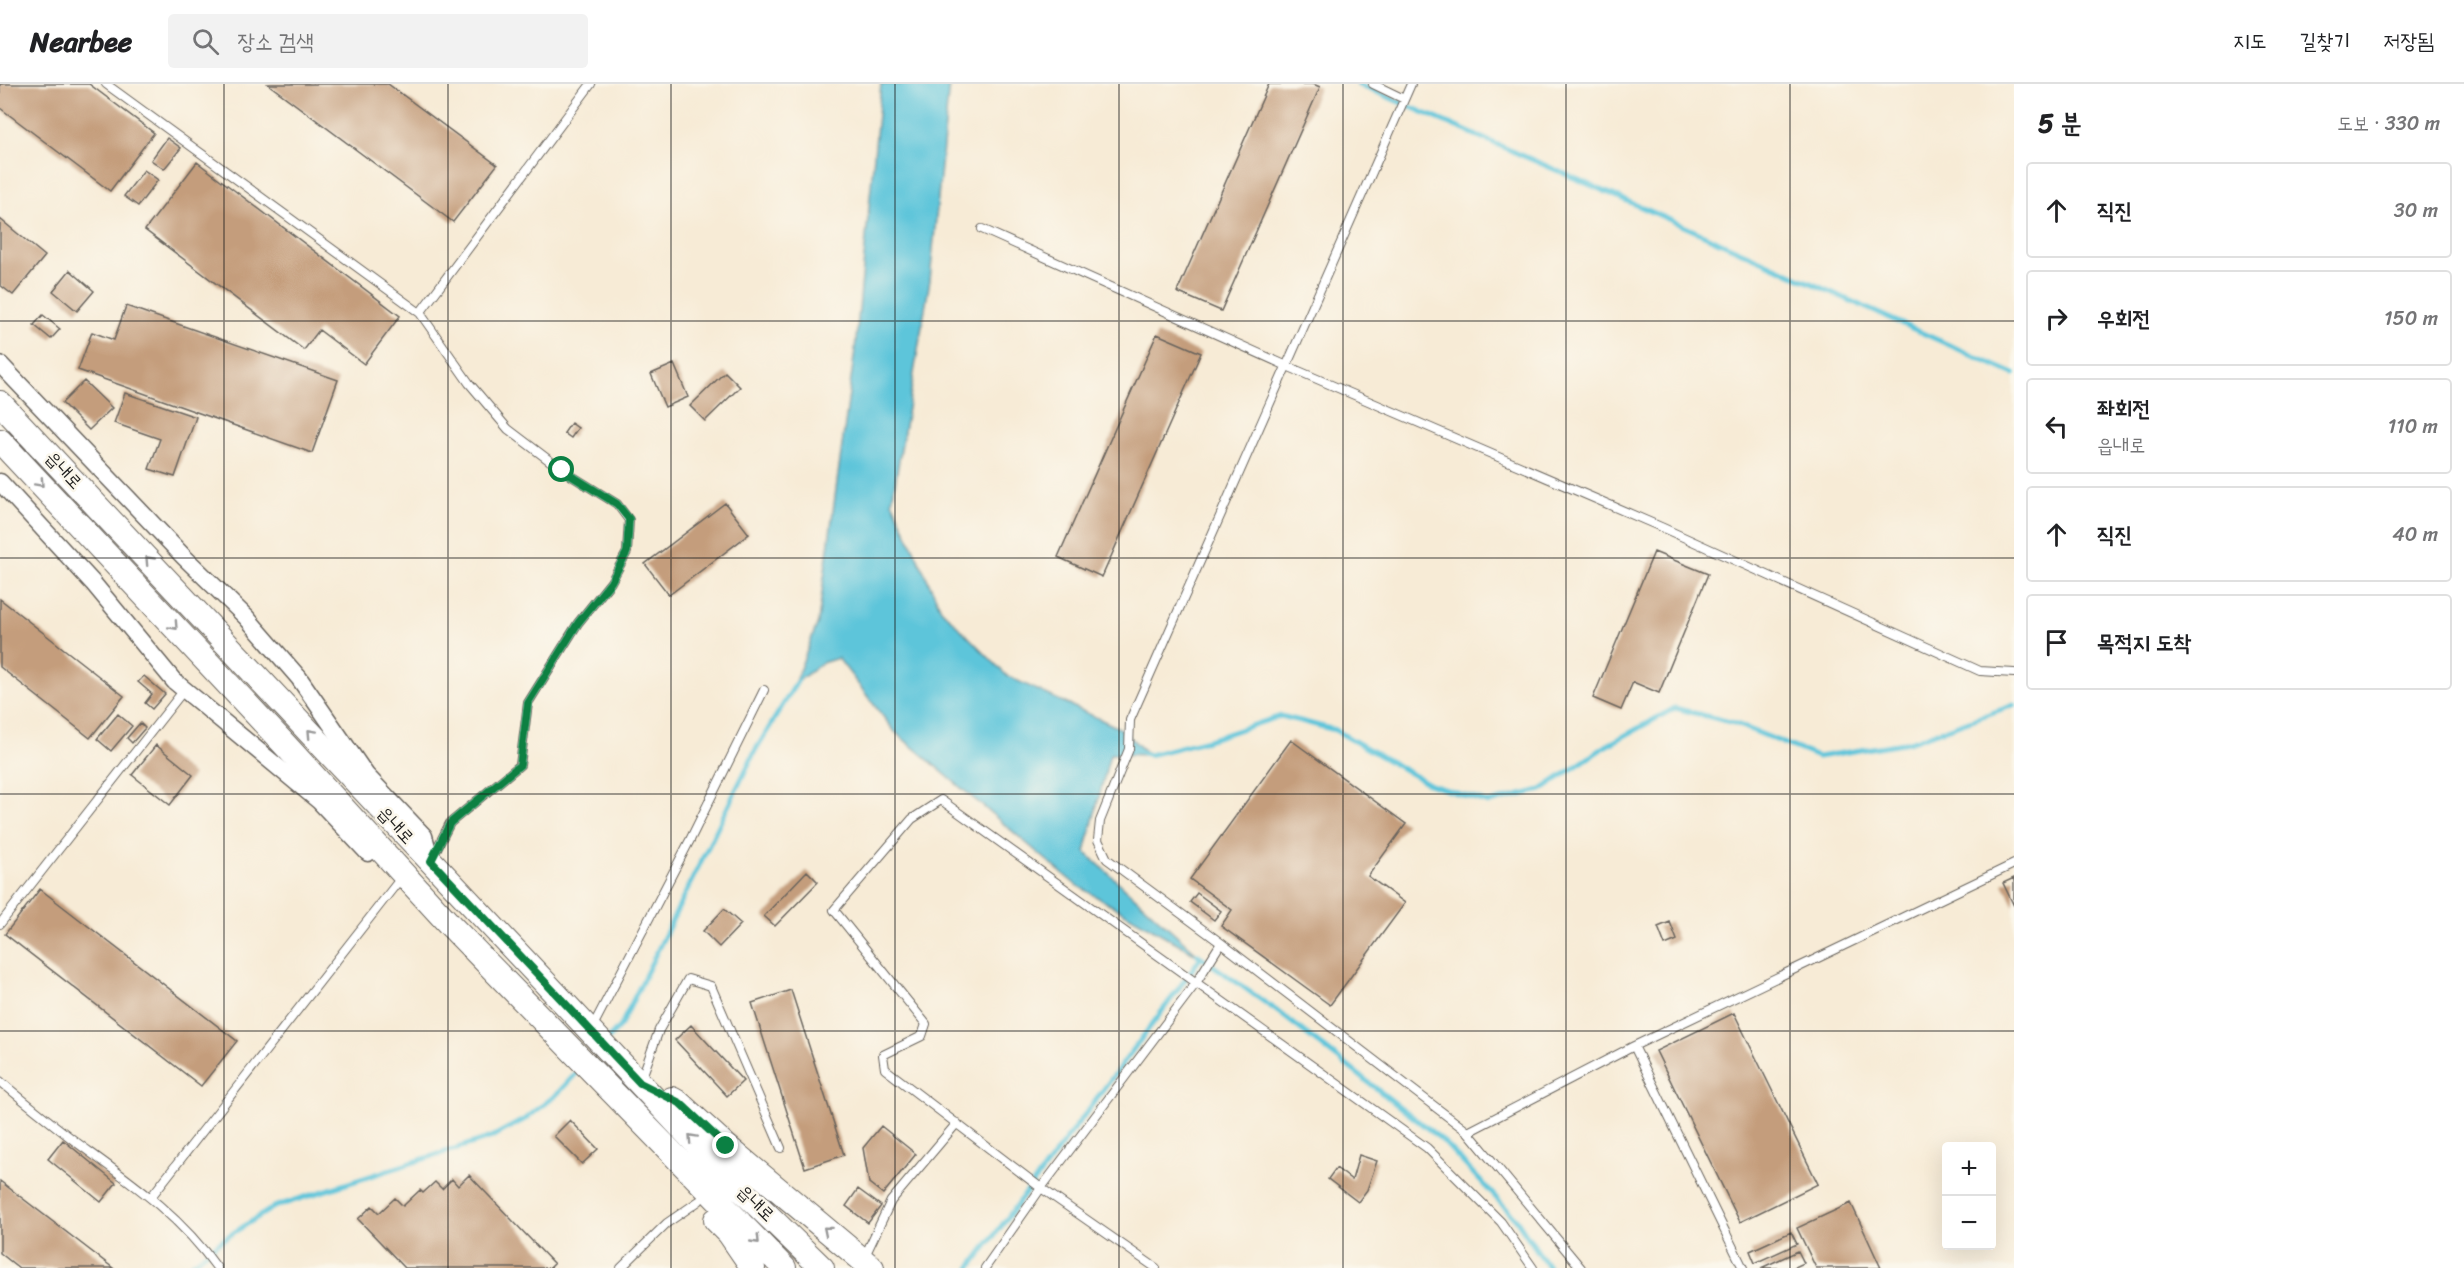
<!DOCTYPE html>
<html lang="ko">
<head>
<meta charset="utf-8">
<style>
	:root { --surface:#fff; --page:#f2f2f2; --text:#202124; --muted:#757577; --line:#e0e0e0 }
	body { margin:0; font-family:Sriracha,"Poor Story",sans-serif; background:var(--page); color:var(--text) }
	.controls { position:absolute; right:18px; bottom:18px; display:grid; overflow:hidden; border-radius:6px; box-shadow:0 6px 24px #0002 }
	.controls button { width:54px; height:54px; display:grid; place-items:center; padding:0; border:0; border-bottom:2px solid var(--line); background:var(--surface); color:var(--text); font:30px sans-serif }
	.stop { position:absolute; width:18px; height:18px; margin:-14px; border:4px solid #0b8043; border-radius:50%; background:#fff }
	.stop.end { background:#0b8043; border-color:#fff; box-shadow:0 2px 6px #0008 }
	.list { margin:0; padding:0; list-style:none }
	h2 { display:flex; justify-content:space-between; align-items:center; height:78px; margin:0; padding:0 24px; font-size:26px }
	h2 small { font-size:20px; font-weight:400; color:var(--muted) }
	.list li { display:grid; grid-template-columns:39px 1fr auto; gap:18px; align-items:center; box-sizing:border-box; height:96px; margin:0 12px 12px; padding:0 12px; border:2px solid var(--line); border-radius:6px }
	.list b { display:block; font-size:22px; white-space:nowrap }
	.list p { margin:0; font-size:20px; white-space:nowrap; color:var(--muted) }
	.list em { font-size:20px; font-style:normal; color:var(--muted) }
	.icon { flex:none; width:33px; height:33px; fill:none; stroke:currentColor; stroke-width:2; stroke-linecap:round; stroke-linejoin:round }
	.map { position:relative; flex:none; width:2014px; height:1184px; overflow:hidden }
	header { display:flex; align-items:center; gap:36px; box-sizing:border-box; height:84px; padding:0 30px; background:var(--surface); border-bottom:2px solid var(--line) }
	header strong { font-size:28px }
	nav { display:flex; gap:33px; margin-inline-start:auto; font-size:21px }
	.search { width:420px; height:54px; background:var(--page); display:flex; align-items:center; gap:15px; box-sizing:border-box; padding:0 21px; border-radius:6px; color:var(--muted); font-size:22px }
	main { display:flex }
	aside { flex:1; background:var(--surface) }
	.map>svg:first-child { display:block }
</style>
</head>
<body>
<header>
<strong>Nearbee</strong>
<div class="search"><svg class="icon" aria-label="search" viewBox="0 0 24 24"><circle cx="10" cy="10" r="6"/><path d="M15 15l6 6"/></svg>장소 검색</div>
<nav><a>지도</a><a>길찾기</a><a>저장됨</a></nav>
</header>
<main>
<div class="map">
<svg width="2014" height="1184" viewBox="0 0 2014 1184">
	<rect width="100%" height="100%" fill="#fbf7ec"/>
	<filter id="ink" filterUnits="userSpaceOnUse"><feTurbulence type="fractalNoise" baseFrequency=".0167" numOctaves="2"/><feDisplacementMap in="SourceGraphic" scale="12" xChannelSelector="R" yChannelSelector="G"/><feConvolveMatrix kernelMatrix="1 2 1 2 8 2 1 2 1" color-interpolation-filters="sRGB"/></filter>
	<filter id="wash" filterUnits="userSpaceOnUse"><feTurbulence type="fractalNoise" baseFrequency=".008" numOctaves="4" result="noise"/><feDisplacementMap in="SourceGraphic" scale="24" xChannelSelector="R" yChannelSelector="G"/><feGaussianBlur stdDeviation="1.35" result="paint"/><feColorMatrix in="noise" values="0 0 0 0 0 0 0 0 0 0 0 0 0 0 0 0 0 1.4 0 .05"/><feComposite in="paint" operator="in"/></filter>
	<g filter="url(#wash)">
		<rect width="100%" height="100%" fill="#f7ebd6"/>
		<path fill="#5dc5da" stroke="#3c707b" stroke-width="1.5" d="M881 0H949L930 196 892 417 941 525 1007 592 1121 645 1149 671 1110 670 1085 768 1201 873 1076 801 895 648 838 574 822 579 794 600 818 538 855 266Z"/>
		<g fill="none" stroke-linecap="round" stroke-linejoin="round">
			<path stroke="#5dc5da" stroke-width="5" d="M1358 0 1650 127 2014 290
				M1143 669 1149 671 1208 656 1281 632 1335 646 1431 701 1489 719 1541 706 1606 662 1675 624 1734 639 1818 673 1909 658 2014 621
				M1197 870 1281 930 1441 1055 1516 1135 1549 1184
				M608 955 621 941 755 667 798 596
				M187 1184 222 1156 274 1123 492 1053 527 1034 557 1010 581 984
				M970 1184 1174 911 1201 873"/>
		</g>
		<g id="blocks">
			<path fill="#c49d7c" d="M0 0H89L154 49 110 107 0 24Z
				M268 0H388L497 81 453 138Z
				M1269 0H1313L1320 3 1221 227 1177 208Z
				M167 54 181 64 164 85 151 76Z
				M197 78 400 232 364 280 319 246 304 266 145 146Z
				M144 86 158 96 138 122 124 112Z
				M0 135 45 172 13 211 0 201Z
				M70 186 94 207 77 227 53 207Z
				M126 222 338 296 312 369 78 286 92 248 114 256Z
				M43 231 60 245 51 255 34 241Z
				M1157 250 1201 269 1102 493 1058 473Z
				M674 280 688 313 665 323 651 290Z
				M725 288 740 303 705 337 690 322Z
				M84 297 112 324 89 346 62 319Z
				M125 309 196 333 175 393 149 385 160 355 114 339Z
				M571 339 578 344 571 354 564 349Z
				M725 419 749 450 669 511 645 480Z
				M1654 468 1708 490 1659 609 1633 598 1621 626 1593 614Z
				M0 515 124 612 90 654 0 583Z
				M144 592 165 610 152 625 145 619 152 610 138 598Z
				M118 630 132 642 111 667 97 655Z
				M140 639 145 644 132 659 127 654Z
				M1291 656 1406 740 1368 792 1405 819 1330 921 1221 842 1232 826 1190 795Z
				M156 661 193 691 170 721 132 691Z
				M807 787 818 798 775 842 764 832Z
				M2014 794V822L2003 799Z
				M40 805 237 957 201 1002 5 850Z
				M1197 809 1221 827 1214 836 1190 818Z
				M724 825 741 840 719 863 703 847Z
				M1670 838 1677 856 1665 861 1658 843Z
				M791 906 844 1071 805 1084 752 919Z
				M1734 929 1818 1100 1740 1138 1656 967Z
				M691 941 743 997 727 1012 675 956Z
				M570 1036 598 1065 582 1080 554 1052Z
				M881 1042 916 1070 883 1110 869 1099 863 1064Z
				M63 1056 116 1099 101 1118 48 1075Z
				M1359 1071 1377 1077 1367 1106 1358 1118 1328 1095 1336 1084 1352 1096Z
				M469 1091 554 1180 550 1184H405L358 1135 372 1122 379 1129 395 1114 403 1122 420 1106 423 1109 435 1098 442 1105 452 1095 458 1102Z
				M0 1097 113 1184H19L0 1169Z
				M858 1105 881 1122 868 1139 846 1122Z
				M1851 1119 1881 1184H1816L1797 1144Z
				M1791 1148 1797 1160 1755 1179 1750 1167Z
				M1798 1167 1804 1179 1793 1184H1761Z"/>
		</g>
	</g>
	<g filter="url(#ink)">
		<use href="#blocks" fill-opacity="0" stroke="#69645d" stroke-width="1.5"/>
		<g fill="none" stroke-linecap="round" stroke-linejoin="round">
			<defs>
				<path id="lane" d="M106 0 420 229 469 299 508 345 562 386 617 420 629 436 627 468 611 498 578 539 528 619 520 681 450 739 432 774
					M1373 0 1404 15
					M1411 0 1130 636 1129 665 1100 737 1098 756 1107 775 1221 859 1468 1048 1581 1184
					M982 145 1287 282 1661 443 1980 587 2014 589
					M420 229 591 0
					M0 840 184 606
					M592 944 690 756 764 606
					M1634 962 1743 1184
					M641 996 659 946 688 895 711 902 781 1064
					M0 997C25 1018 50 1038 76 1058 128 1096 180 1131 217 1184
					M1468 1048 1634 962 2014 780
					M151 1113 397 799
					M864 1174 891 1117 957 1039
					M621 1184 667 1139 699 1117
					M985 1184 1041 1104 1196 899 1221 859
					M1156 1184 1041 1104 885 985 883 971 922 952 926 940 834 826 912 735 941 716 1427 1064 1501 1138 1533 1184"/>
				<path id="street" d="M0 280 184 473 246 533 299 594 366 691 424 752 430 774
					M0 398 93 499 174 597 319 717 368 769"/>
				<path id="secondary" d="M0 319 725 1090 822 1184
					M0 357 287 663 451 842 784 1184
					M672 1015 679 1019 726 1062 872 1184
					M716 1136 729 1149 753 1184"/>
			</defs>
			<use href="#lane" stroke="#69645d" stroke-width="10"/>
			<use href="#street" stroke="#69645d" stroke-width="19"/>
			<use href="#secondary" stroke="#69645d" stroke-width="26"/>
			<use href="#lane" stroke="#fff" stroke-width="8"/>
			<use href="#street" stroke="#fff" stroke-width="16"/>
			<use href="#secondary" stroke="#fff" stroke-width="24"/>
		</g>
		<defs><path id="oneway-chevron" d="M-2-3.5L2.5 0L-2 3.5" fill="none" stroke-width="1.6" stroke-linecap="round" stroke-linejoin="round" transform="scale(1.5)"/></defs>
		<g stroke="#999">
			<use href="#oneway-chevron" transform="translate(40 399) rotate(47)"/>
			<use href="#oneway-chevron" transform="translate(149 476) rotate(-133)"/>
			<use href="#oneway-chevron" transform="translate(174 542) rotate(47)"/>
			<use href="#oneway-chevron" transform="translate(311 649) rotate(-133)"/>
			<use href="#oneway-chevron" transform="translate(692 1054) rotate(-133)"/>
			<use href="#oneway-chevron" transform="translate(827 1146) rotate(-140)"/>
			<use href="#oneway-chevron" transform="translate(756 1156) rotate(46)"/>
		</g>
	</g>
	<g fill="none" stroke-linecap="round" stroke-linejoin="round" filter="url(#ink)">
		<path stroke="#0b8043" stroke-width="8" d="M562 386 617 420 629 435 627 468 611 498 578 539 528 619 520 681 450 739 431 777 640 999 680 1019 726 1062"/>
	</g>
	<path fill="none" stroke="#1c1c1c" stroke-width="1.5" stroke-opacity="0.55" d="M224 0V1184M448 0V1184M671 0V1184M895 0V1184M1119 0V1184M1343 0V1184M1566 0V1184M1790 0V1184M0 237H2014M0 474H2014M0 710H2014M0 947H2014"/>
	<g text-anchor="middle" stroke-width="5" stroke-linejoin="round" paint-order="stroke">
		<g font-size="18" fill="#1c1c1c" stroke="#fbf7ec">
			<text transform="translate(64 386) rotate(47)" y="6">읍내로</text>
			<text transform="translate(396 741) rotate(47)" y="6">읍내로</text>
			<text transform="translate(756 1119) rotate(44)" y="6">읍내로</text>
		</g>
	</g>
</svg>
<div class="controls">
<button>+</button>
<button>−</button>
</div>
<div class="stop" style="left:562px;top:386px"></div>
<div class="stop end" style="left:726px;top:1062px"></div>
</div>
<aside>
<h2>5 분<small>도보 · 330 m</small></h2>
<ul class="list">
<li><svg class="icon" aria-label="ahead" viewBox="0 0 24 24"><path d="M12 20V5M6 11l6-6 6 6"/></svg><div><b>직진</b></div><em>30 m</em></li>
<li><svg class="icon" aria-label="right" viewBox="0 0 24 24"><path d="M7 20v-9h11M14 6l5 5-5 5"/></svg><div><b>우회전</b></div><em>150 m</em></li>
<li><svg class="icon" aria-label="left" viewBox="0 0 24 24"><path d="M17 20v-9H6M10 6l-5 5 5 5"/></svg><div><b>좌회전</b><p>읍내로</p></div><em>110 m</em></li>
<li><svg class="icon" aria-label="ahead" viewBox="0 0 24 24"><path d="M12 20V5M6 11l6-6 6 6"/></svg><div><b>직진</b></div><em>40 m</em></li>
<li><svg class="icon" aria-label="arrive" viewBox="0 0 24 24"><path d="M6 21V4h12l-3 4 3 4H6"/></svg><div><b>목적지 도착</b></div></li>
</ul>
</aside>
</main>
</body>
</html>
